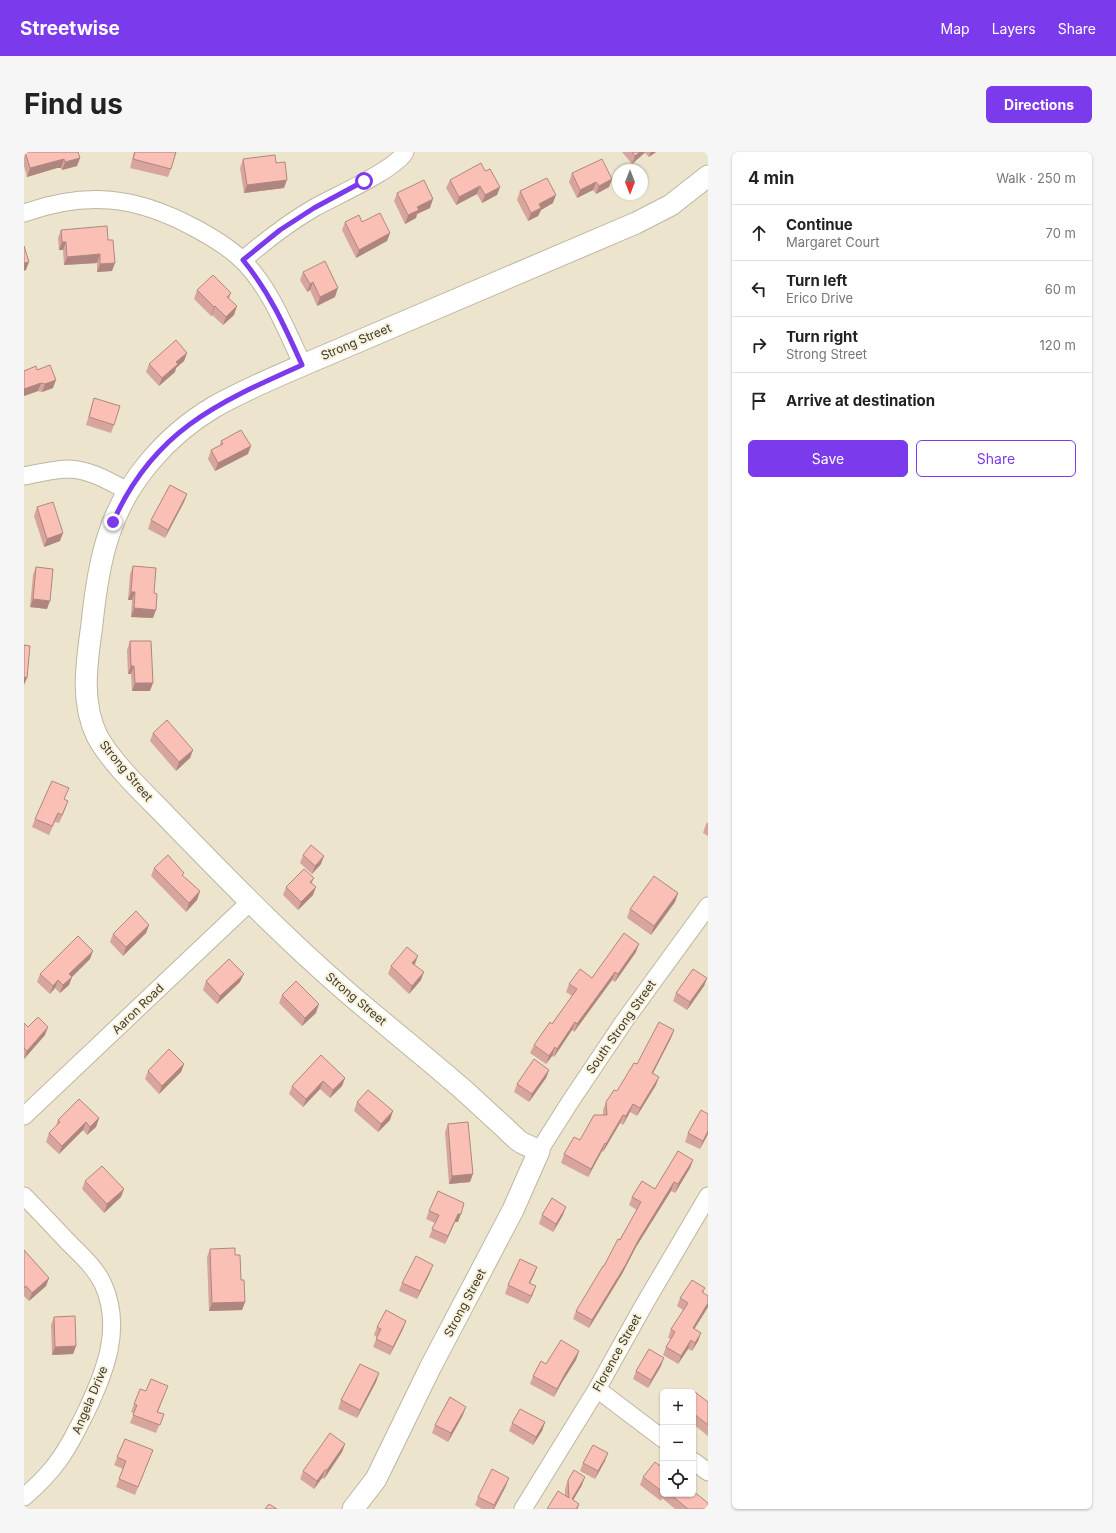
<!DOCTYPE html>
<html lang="en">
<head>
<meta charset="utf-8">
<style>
	:root { --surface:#fff; --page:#f6f6f6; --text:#222; --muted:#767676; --line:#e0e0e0; --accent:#7c3aed }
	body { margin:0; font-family:Inter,sans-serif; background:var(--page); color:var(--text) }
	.controls { position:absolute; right:12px; bottom:12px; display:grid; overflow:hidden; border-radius:6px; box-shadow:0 1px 3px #0004 }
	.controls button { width:36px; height:36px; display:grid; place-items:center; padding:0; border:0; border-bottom:1px solid var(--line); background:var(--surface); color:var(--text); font:20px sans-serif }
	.compass { position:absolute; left:588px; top:12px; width:36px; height:36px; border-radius:50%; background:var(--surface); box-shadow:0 1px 3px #0004; rotate:180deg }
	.stop { position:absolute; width:12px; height:12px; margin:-9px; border:3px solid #7c3aed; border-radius:50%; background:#fff }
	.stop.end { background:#7c3aed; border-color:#fff; box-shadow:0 1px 4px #0008 }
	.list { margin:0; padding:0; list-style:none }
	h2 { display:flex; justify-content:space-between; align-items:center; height:52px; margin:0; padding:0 16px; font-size:17px }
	h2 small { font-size:13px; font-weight:400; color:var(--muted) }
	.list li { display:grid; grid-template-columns:26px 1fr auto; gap:12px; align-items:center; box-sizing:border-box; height:56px; padding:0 16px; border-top:1px solid var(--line) }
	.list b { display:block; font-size:15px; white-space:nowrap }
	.list p { margin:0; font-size:13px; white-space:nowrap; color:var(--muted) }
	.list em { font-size:13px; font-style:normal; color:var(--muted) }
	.actions { display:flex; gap:8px; padding:12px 16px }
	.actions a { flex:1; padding:9px 0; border:1px solid var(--accent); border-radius:6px; text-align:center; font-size:14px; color:var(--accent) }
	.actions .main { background:var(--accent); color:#fff }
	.icon { flex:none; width:22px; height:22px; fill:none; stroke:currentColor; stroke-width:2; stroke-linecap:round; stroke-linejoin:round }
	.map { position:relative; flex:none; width:684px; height:1357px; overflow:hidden; border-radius:6px }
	header { display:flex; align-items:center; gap:24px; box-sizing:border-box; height:56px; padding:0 20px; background:var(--accent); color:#fff }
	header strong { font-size:19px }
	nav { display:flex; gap:22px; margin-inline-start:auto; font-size:14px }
	.intro { display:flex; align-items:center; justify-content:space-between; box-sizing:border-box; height:96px; padding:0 24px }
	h1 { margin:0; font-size:28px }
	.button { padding:10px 18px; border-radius:6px; background:var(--accent); color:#fff; font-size:14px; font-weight:700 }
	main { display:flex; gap:24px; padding:0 24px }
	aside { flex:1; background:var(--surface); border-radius:6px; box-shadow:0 1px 3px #0004 }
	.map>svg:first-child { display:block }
</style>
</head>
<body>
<header>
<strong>Streetwise</strong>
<nav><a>Map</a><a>Layers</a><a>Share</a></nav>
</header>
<div class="intro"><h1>Find us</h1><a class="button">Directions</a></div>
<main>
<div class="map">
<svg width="684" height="1357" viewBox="0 0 684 1357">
	<rect width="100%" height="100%" fill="#ece4cd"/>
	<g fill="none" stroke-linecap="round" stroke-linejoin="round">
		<defs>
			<path id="minor" d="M0 61C62 39 111 44 169 75 186 84 205 95 219 109 247 137 262 178 279 213
				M219 108C241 89 264 71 290 56 311 44 371 18 381 0
				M0 324C15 321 31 317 46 317 67 318 86 330 104 339
				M0 964 226 750
				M515 999 546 950 601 868 684 754
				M0 1044C15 1059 30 1075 44 1090 57 1103 71 1115 79 1132 99 1176 81 1220 62 1260 54 1276 46 1293 35 1308 25 1322 13 1334 0 1345
				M573 1237 639 1287
				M669 1309 684 1320
				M499 1357 573 1237 621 1151 684 1044"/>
			<path id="tertiary" d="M329 1357 352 1327 406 1216 489 1058 515 999C508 995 501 993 495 989 490 985 484 979 479 974 464 961 450 947 435 934 405 908 374 883 343 857 273 799 208 732 144 666 122 643 88 612 73 584 56 549 63 509 68 472 71 442 75 411 85 382 102 329 143 283 190 255 218 239 249 226 279 213L612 71 647 53 684 24"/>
		</defs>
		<use href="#minor" stroke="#bdb69f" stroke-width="19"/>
		<use href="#tertiary" stroke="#bdb69f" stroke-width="23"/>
		<use href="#minor" stroke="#fff" stroke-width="17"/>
		<use href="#tertiary" stroke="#fff" stroke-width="21"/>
	</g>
	<path fill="#d7a59d" d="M0 0H54L56 6 53 14 38 18 37 16H33L3 25 0 14Z
		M110 0H152L147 17 144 25 106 16Z
		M598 0H632L625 5 621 1 608 12Z
		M219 7 252 11 260 36 220 41 216 16Z
		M548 21 588 27 585 35 572 42 569 38 553 46 545 30Z
		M426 28 476 35 473 43 458 51 453 42 432 53 422 36Z
		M496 39 529 51 517 58 514 64 504 69 493 48Z
		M373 41 406 56 393 62 392 66 381 72 370 49Z
		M321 70H338L366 81 363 89 332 106 318 78Z
		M37 78 84 88 88 119 73 120V111L40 113 39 98H35L34 86Z
		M279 120 311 145 293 154 286 138 283 140 276 128Z
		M173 138 207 141 205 147 210 163 199 173 188 163 187 164 170 147Z
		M163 201 160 209 152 216 151 220 135 234 122 220 125 212Z
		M13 218 29 236 18 240 14 239 0 244V219Z
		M70 246 90 273 87 281 62 273Z
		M197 289 224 302 191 319 184 307 187 298 196 293Z
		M163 342 160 350 141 386 124 377 127 368Z
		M13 355 36 389 20 395 10 364Z
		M109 414 130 441 129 466 107 465 108 448H104L106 422Z
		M12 415 23 457 6 455 9 423Z
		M106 489 126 539H108L107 522H104L103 498Z
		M129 581 169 598 166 606 152 619 126 589Z
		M41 648V657L35 671 31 670 25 683 8 675 11 667Z
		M684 670V684L679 681 682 672Z
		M279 703 297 712 288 722 276 711Z
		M130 716 159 724 176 739 173 748 162 760 127 724Z
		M290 726 288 731 289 743 274 758 259 743 262 735Z
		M654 741 651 750 627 783 603 766 606 757Z
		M125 773 122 781 99 804 86 790 89 782Z
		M612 800 591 830 588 828 550 880 548 878 530 905 528 904 522 912 506 901 510 893 528 872 548 844 542 840 545 832 568 826Z
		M66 807 48 825 45 833 36 841 31 836 26 842 13 830 16 822Z
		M391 812V813L397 828 385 842 364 822 367 814Z
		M683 826 680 834 663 858 649 849 652 841Z
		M182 829 216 830 193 852 179 838Z
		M258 843 292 861 278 874 255 851Z
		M0 872 4 875 21 883 0 907Z
		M650 878 647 886 629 921 632 933 613 964 606 960 599 973 596 971 579 1000 578 999 564 1025 537 1011 540 1002 556 988 579 963V958L582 950 593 939 613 912Z
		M297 903 321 926 318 934 306 946 296 937 279 955 265 942 268 934Z
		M160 912 157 920 135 942 121 927 124 919Z
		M525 918 522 926 505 950 490 940 493 932Z
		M333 950 366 968 354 980 330 959Z
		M75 966 72 975 63 983 59 978 35 1002 22 990 25 981 32 974 34 968Z
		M424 972 446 1030 425 1032 421 980Z
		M664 981 684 982 676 997 661 990Z
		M669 1008 666 1016 651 1041 647 1039 612 1095 598 1122 565 1176 549 1167 552 1159 580 1114 613 1058 605 1053 608 1045 631 1037Z
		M61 1029 97 1045 80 1061 58 1037Z
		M405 1059 434 1070H431L421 1092 405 1085 411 1071 402 1067Z
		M518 1063H539L529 1080 515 1072Z
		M186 1097 211 1103 217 1128 221 1150 218 1158 185 1159 183 1105Z
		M0 1098 25 1126 22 1134 5 1149 0 1144Z
		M513 1115 506 1131 509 1142 504 1152 481 1142 484 1133Z
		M406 1121 393 1147 375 1139 378 1131Z
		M681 1136 679 1141 684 1155 670 1177 677 1181 674 1189 668 1199 664 1197 654 1212 639 1203 642 1195 647 1187 644 1186 647 1177 659 1158 653 1154 656 1146Z
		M30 1165 52 1194 49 1202 28 1203 27 1173Z
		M353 1175 379 1177 366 1203 349 1195 353 1185 350 1183Z
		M555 1199 552 1208 538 1230 530 1245 506 1232 509 1224 522 1212Z
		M637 1214 624 1236 609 1227 612 1219Z
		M355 1221 352 1230 333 1266 314 1257 317 1248Z
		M122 1239 141 1242 134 1260 140 1262 132 1281 106 1271 110 1261 107 1260 110 1252Z
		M669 1243 684 1250V1284L669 1272Z
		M439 1263 424 1290 408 1281 411 1273Z
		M521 1270 518 1279 509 1293 485 1279 488 1271Z
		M101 1287 126 1306 111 1343 92 1335 99 1317 90 1313Z
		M321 1292 318 1300 300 1327 298 1326 290 1337 276 1327 279 1319Z
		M581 1309 571 1327 556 1319 559 1311Z
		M639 1316V1342H669L684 1357H651L638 1346 637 1349 616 1333 619 1325Z
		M544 1328 558 1333 549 1348 555 1352 554 1357H523L541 1343V1337Z
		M482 1334 470 1357H458L451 1353 454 1345Z"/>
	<path fill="#af867f" d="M616 0H621L608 12 611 4Z
		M627 0H632L625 5Z
		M56 6 53 14 38 18 41 10Z
		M40 7 37 16H33L3 25 6 16 36 8Z
		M588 27 585 35 572 42 575 34Z
		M263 28 260 36 220 41 223 33Z
		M572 30 569 38 553 46 556 38Z
		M456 34 453 42 432 53 435 45Z
		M476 35 473 43 458 51 461 43Z
		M532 43 529 51 517 58 514 64 504 69 507 61 515 52Z
		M409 47 406 56 393 62 392 66 381 72 384 63 393 55Z
		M366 81 363 89 332 106 335 98Z
		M38 90H42L39 98H35Z
		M76 102 73 111 40 113 43 105Z
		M5 110 2 118 0 119V111Z
		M91 111 88 119 73 120 76 112Z
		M289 130 286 138 283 140 286 132Z
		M314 136 311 145 293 154 296 145Z
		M191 154 188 163 187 164 190 155Z
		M213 154 210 163 199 173 202 165Z
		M163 201 160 209 152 216 151 220 135 234 138 226 152 210Z
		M32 228 29 236 18 240 21 232Z
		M17 231 14 239 0 244V237Z
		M227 294 224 302 191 319 194 311Z
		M163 342 160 350 141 386 144 378Z
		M39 381 36 389 20 395 23 387Z
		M107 440H111L108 448H104Z
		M9 447 26 449 23 457 6 455Z
		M110 456 132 458 129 466 107 465Z
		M107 514H110L107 522H104Z
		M0 525 3 526 0 533Z
		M111 531H129L126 539H108Z
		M169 598 166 606 152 619 155 610Z
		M44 649 41 657 35 671 38 663Z
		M300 704 297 712 288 722 291 714Z
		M292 735 289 743 274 758 277 750Z
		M176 739 173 748 162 760 165 751Z
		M654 741 651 750 627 783 630 774Z
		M125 773 122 781 99 804 102 795Z
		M615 792 612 800 591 830 594 822Z
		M69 799 66 807 42 831 45 822Z
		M394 804 391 812 385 819 388 811Z
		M400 820 397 828 385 842 388 834Z
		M591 820 588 828 550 880 553 872Z
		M220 822 216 830 193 852 196 844Z
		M48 825 45 833 36 841 39 833Z
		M683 826 680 834 663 858 666 850Z
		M34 828 31 836 26 842 29 834Z
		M295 852 292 861 278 874 281 866Z
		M551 870 548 878 530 905 533 897Z
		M24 875 21 883 0 907 3 899Z
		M650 878 647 886 625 929 628 921Z
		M531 895 528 904 522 912 525 904Z
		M160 912 157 920 135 942 138 934Z
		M525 918 522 926 505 950 508 942Z
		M635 925 632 933 613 964 616 956Z
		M321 926 318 934 306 946 309 938Z
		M299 929 296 937 279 955 282 947Z
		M609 952 606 960 599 973 602 964Z
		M369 959 366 968 354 980 357 972Z
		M599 963 596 971 579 1000 582 992Z
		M75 966 72 975 63 983 66 975Z
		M62 970 59 978 35 1002 38 994Z
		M684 979V982L676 997 679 989Z
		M581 991 578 999 564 1025 567 1017Z
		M669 1008 666 1016 651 1041 654 1032Z
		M449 1022 446 1030 425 1032 428 1024Z
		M650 1030 647 1039 612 1095 598 1122 565 1176 568 1168 615 1087Z
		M100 1037 97 1045 80 1061 83 1052Z
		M542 1055 539 1063 529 1080 532 1072Z
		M434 1062H437L434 1070H431L421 1092 424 1084Z
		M409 1113 406 1121 393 1147 396 1139Z
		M513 1115 510 1123 502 1139 505 1131Z
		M25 1126 22 1134 5 1149 8 1141Z
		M512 1134 509 1142 504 1152 507 1144Z
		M221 1150 218 1158 185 1159 188 1151Z
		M684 1151V1155L666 1184 669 1176Z
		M382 1169 379 1177 366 1203 369 1195Z
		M677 1181 674 1189 668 1199 671 1191Z
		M667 1188 664 1197 654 1212 657 1204Z
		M52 1194 49 1202 28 1203 31 1195Z
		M555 1199 552 1208 538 1230 530 1245 533 1237 541 1222Z
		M640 1206 637 1214 624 1236 627 1228Z
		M355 1221 352 1230 333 1266 336 1258Z
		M442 1255 439 1263 424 1290 427 1281Z
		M521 1270 518 1279 509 1293 512 1285Z
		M321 1292 318 1300 300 1327 303 1318Z
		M584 1301 581 1309 571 1327 574 1319Z
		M301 1318 298 1326 290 1337 293 1329Z
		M561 1325 558 1333 545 1355 548 1347Z
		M485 1326 482 1334 470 1357H469Z"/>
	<path fill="#fac0b6" stroke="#af867f" d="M1 0H54L56 6 41 10 40 7 36 8 6 16Z
		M111 0H152L147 17 109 7Z
		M608 0H616L611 4Z
		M251 3 252 11 261 10 263 28 223 33 219 7Z
		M578 7 588 27 575 34 572 30 556 38 548 21Z
		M457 11 461 19 466 17 476 35 461 43 456 34 435 45 426 28Z
		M523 26 532 43 515 52 517 56 507 61 496 39Z
		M400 28 409 47 393 55 395 58 384 63 373 41Z
		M356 61 366 81 335 98 321 70 335 63 338 70Z
		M83 74 84 88H89L91 111 76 112V102L43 105 42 90H38L37 78Z
		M0 94 5 110 0 111Z
		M301 109 314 136 296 145 289 130 286 132 279 120Z
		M189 123 207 141 203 145 213 154 202 165 191 154 190 155 173 138Z
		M152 188 163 201 152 210 154 212 138 226 125 212Z
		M26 213 32 228 21 232 17 231 0 237V219L12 214 13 218Z
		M70 246 96 254 90 273 65 265Z
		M217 278 227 294 194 311 187 298 199 292 197 289Z
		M146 333 163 342 144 378 127 368Z
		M29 350 39 381 23 387 13 355Z
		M109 414 132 416 130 441 133 442 132 458 110 456 111 440H107Z
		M12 415 29 417 26 449 9 447Z
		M106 489H127L129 531H111L110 514H107Z
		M0 493 6 494 3 526 0 525Z
		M143 568 169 598 155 610 129 581Z
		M28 629 45 636 40 647 44 649 38 663 34 661 28 674 11 667Z
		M287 693 300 704 291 714 279 703Z
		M144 703 160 721 158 723 176 739 165 751 130 716Z
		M280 717 290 726 286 730 292 735 277 750 262 735Z
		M630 724 654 741 630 774 606 757Z
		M112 759 125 773 102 795 89 782Z
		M600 781 615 792 594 822 591 820 553 872 551 870 533 897 531 895 525 904 510 893 526 870 528 872 553 837 545 832 556 817 568 826Z
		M54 784 69 799 45 822 48 825 39 833 34 828 29 834 16 822Z
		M383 795 394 804 388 811 400 820 388 834 367 814Z
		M205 807 220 822 196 844 182 829Z
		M669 817 683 826 666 850 652 841Z
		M272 829 295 852 281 866 258 843Z
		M14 865 24 875 3 899 0 896V871L4 875Z
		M635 870 650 878 628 921 635 925 616 956 609 952 602 964 599 963 582 992 581 991 567 1017 540 1002 550 985 556 988 570 963H583L582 950 590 938 593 939 610 911 613 912Z
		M145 897 160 912 138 934 124 919Z
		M297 903 321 926 309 938 299 929 282 947 268 934Z
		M510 907 525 918 508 942 493 932Z
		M344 938 369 959 357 972 333 950Z
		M55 947 75 966 66 975 62 970 38 994 25 981 36 970 34 968Z
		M677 958 684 962V979L679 989 664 981Z
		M444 970 449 1022 428 1024 424 972Z
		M654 999 669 1008 654 1032 650 1030 615 1087 601 1114 568 1168 552 1159 579 1114H580L594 1087 596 1088 617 1050 608 1045 618 1029 631 1037Z
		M78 1014 100 1037 83 1052 61 1029Z
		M414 1039 440 1051 437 1062H434L424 1084 408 1077 415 1063 405 1059Z
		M528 1046 542 1055 532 1072 518 1063Z
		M211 1096V1103H216L217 1128H220L221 1150 188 1151 186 1097Z
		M0 1098 25 1126 8 1141 2 1134 0 1136Z
		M392 1104 409 1113 396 1139 378 1131Z
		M496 1107 513 1115 505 1131 512 1134 507 1144 484 1133Z
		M668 1128 681 1136 678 1140 684 1144V1151L669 1176 677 1181 671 1191 667 1188 657 1204 642 1195 651 1180 647 1177 664 1151 656 1146Z
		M362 1158 382 1169 369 1195 352 1187 357 1177 353 1175Z
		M51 1164 52 1194 31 1195 30 1165Z
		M537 1188 555 1199 541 1222 533 1237 509 1224 517 1209 522 1212Z
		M625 1197 640 1206 627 1228 612 1219Z
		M336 1212 355 1221 336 1258 317 1248Z
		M127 1227 144 1234 133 1260 140 1262 136 1273 109 1263 113 1253 110 1252 116 1237 122 1239Z
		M671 1240 684 1250V1273L669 1261V1243Z
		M426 1245 442 1255 427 1281 411 1273Z
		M496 1257 521 1270 512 1285 488 1271Z
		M306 1281 321 1292 303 1318H301L293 1329 279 1319Z
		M101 1287 129 1298 114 1335 95 1327 102 1309 93 1305Z
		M569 1293 584 1301 574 1319 559 1311Z
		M631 1310 639 1316V1340L619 1325Z
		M468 1317 485 1326 470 1353 454 1345Z
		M550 1318 561 1325 548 1347 555 1352 552 1357H523L534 1339 545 1346 544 1328Z
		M669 1339 684 1351V1357H664L646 1342H669Z
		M245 1352 253 1357H241Z"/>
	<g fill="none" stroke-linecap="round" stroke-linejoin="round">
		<path stroke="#7c3aed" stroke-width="5" d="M89 370C129 279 193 251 278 213 261 175 246 141 219 108L256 78 290 56 340 29"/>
	</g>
	<g text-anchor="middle" stroke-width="4" stroke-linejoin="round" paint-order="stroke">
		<g font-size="12" fill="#3c3930" stroke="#f9f2da">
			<text transform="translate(332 190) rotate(-23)" y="4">Strong Street</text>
			<text transform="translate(102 619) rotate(50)" y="4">Strong Street</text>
			<text transform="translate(332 847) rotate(40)" y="4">Strong Street</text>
			<text transform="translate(114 857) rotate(-44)" y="4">Aaron Road</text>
			<text transform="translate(597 875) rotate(-55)" y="4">South Strong Street</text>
			<text transform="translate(441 1151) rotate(-62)" y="4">Strong Street</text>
			<text transform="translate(593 1201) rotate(-61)" y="4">Florence Street</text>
			<text transform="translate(66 1248) rotate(-67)" y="4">Angela Drive</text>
		</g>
	</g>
</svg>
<div class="controls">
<button>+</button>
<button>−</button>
<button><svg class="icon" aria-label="locate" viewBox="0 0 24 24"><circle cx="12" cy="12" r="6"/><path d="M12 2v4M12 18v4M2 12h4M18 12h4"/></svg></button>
</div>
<svg class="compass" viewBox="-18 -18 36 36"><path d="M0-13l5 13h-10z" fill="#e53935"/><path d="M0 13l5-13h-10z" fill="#767676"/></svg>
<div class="stop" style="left:340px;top:29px"></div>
<div class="stop end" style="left:89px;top:370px"></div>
</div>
<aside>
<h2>4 min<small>Walk · 250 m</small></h2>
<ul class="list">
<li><svg class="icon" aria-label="ahead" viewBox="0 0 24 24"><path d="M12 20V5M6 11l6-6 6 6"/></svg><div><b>Continue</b><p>Margaret Court</p></div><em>70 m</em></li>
<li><svg class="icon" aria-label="left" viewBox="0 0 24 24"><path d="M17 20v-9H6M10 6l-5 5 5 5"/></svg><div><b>Turn left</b><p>Erico Drive</p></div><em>60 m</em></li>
<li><svg class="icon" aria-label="right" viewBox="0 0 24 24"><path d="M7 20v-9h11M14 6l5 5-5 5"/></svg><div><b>Turn right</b><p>Strong Street</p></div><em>120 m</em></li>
<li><svg class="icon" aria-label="arrive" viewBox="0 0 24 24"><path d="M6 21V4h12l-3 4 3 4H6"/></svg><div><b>Arrive at destination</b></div></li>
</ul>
<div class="actions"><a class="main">Save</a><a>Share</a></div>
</aside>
</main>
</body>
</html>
